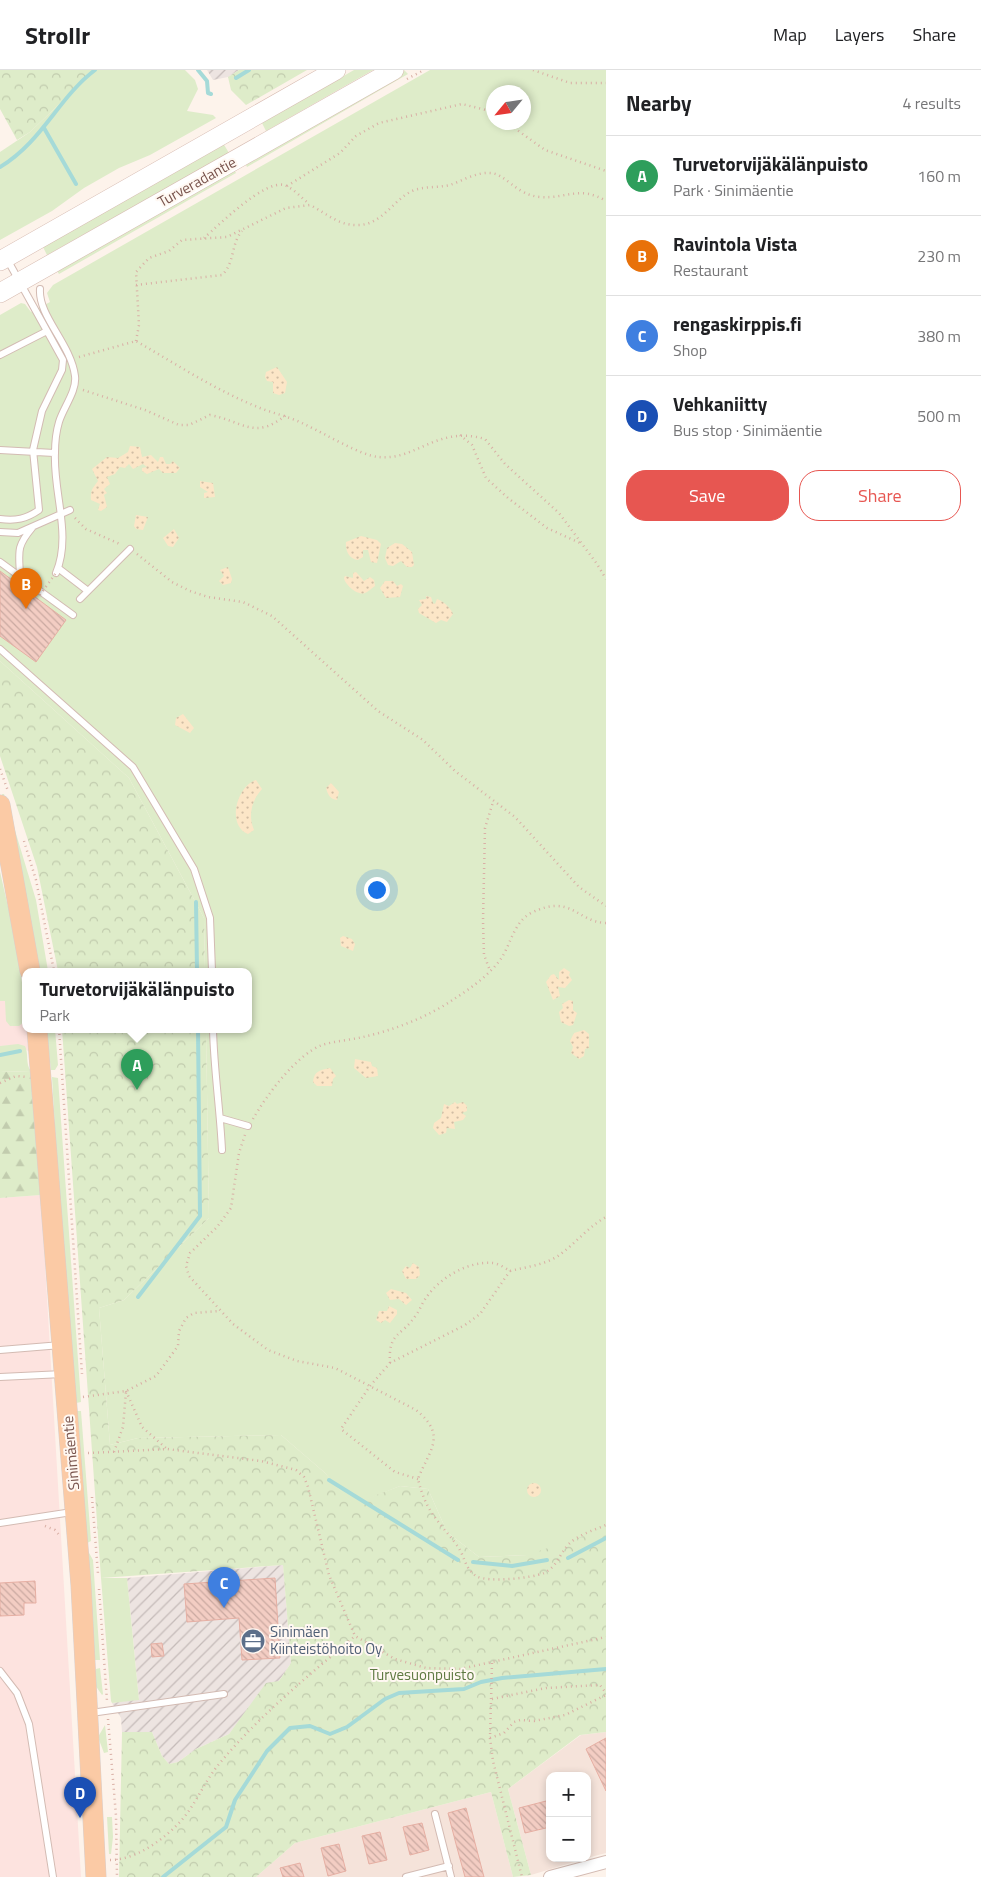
<!DOCTYPE html>
<html lang="en">
<head>
<meta charset="utf-8">
<style>
	:root { --surface:#fff; --page:#f2f2f2; --text:#202124; --muted:#757577; --line:#e0e0e0; --accent:#e75651 }
	body { margin:0; font-family:"Titillium Web",sans-serif; background:var(--page); color:var(--text) }
	.controls { position:absolute; right:15px; bottom:15px; display:grid; overflow:hidden; border-radius:10px; box-shadow:0 2px 8px #0003 }
	.controls button { width:45px; height:45px; display:grid; place-items:center; padding:0; border:0; border-bottom:1px solid var(--line); background:var(--surface); color:var(--text); font:25px sans-serif }
	.compass { position:absolute; left:486px; top:15px; width:45px; height:45px; border-radius:50%; background:var(--surface); box-shadow:0 2px 8px #0003; rotate:241deg }
	.you { position:absolute; left:376px; top:819px; width:18px; height:18px; margin:-12px; border:4px solid #fff; border-radius:50%; background:#1a73e8; box-shadow:0 0 0 8px #1a73e833 }
	.badge { display:grid; place-items:center; width:32px; height:32px; border-radius:50%; background:var(--accent); color:#fff; font-size:16px; font-weight:700 }
	.pin { position:absolute; translate:-50% -41px; filter:drop-shadow(0 1px 2px #0008) }
	.pin::after { content:''; position:absolute; top:26px; width:18px; height:15px; background:inherit; clip-path:polygon(0 0,100% 0,50% 100%) }
	.popup { position:absolute; left:22px; top:898px; width:230px; height:65px; box-sizing:border-box; display:grid; place-content:center; border-radius:10px; background:var(--surface); filter:drop-shadow(0 1px 4px #0005); font-size:16px; white-space:nowrap; color:var(--muted) }
	.popup b { font-size:19px; color:var(--text) }
	.popup::after { content:''; position:absolute; left:50%; top:100%; margin-left:-10px; border:10px solid transparent; border-top-color:var(--surface) }
	.list { margin:0; padding:0; list-style:none }
	h2 { display:flex; justify-content:space-between; align-items:center; height:65px; margin:0; padding:0 20px; font-size:21px }
	h2 small { font-size:16px; font-weight:400; color:var(--muted) }
	.list li { display:grid; grid-template-columns:32px 1fr auto; gap:15px; align-items:center; box-sizing:border-box; height:80px; padding:0 20px; border-top:1px solid var(--line) }
	.list b { display:block; font-size:19px; white-space:nowrap }
	.list p { margin:0; font-size:16px; white-space:nowrap; color:var(--muted) }
	.list em { font-size:16px; font-style:normal; color:var(--muted) }
	.actions { display:flex; gap:10px; padding:15px 20px }
	.actions a { flex:1; padding:11px 0; border:1px solid var(--accent); border-radius:20px; text-align:center; font-size:18px; color:var(--accent) }
	.actions .main { background:var(--accent); color:#fff }
	.map { position:relative; flex:none; width:606px; height:1807px; overflow:hidden }
	header { display:flex; align-items:center; gap:30px; box-sizing:border-box; height:70px; padding:0 25px; background:var(--surface); border-bottom:1px solid var(--line) }
	header strong { font-size:24px }
	nav { display:flex; gap:28px; margin-inline-start:auto; font-size:18px }
	main { display:flex }
	aside { flex:1; background:var(--surface) }
	.map>svg:first-child { display:block }
</style>
</head>
<body>
<header>
<strong>Strollr</strong>
<nav><a>Map</a><a>Layers</a><a>Share</a></nav>
</header>
<main>
<div class="map">
<svg width="606" height="1807" viewBox="0 0 606 1807">
	<defs>
		<pattern id="industrial-furrows" width="10" height="10" patternUnits="userSpaceOnUse" patternTransform="scale(1.25)"><rect width="10" height="10" fill="#ede4e1"/><path d="M-1 1l2-2M0 10L10 0M9 11l2-2" fill="none" stroke="#c5bbb9"/></pattern>
		<pattern id="forest-firs" width="22" height="20" patternUnits="userSpaceOnUse" patternTransform="scale(1.25)"><rect width="22" height="20" fill="#deecc9"/><path d="M5 1l3.5 6h-7zM16 11l3.5 6h-7z" fill="#c2ccae"/></pattern>
		<pattern id="sand-dots" width="8" height="8" patternUnits="userSpaceOnUse" patternTransform="scale(1.25)"><rect width="8" height="8" fill="#fce6c7"/><path d="M2 2h.1M6 6h.1" fill="none" stroke="#d1bda4" stroke-width="1.8" stroke-linecap="round"/></pattern>
		<pattern id="park-crowns" width="20" height="18" patternUnits="userSpaceOnUse" patternTransform="scale(1.25)"><rect width="20" height="18" fill="#deecc9"/><path d="M2 6a3 3 0 1 1 6 0M12 15a3 3 0 1 1 6 0" fill="none" stroke="#c2ccae"/></pattern>
		<pattern id="building-back-hatch" width="6" height="6" patternUnits="userSpaceOnUse" patternTransform="scale(1.25)"><rect width="6" height="6" fill="#f3cdc3"/><path d="M-1 5l2 2M0 0l6 6M5-1l2 2" fill="none" stroke="#caa9a1"/></pattern>
	</defs>
	<rect width="100%" height="100%" fill="#fdf3eb"/>
	<path fill="#f5e3da" d="M606 1662V1783L587 1788V1706H550V1788H587L531 1805 508 1719 581 1665Z
		M491 1722 513 1807H256L295 1773Z"/>
	<path fill="#fde3df" d="M0 802 26 937V959H29L31 980 28 981 21 975 0 976Z
		M41 1125 81 1807H0V1128Z"/>
	<path fill="url(#industrial-furrows)" d="M207 0H239L228 7 213 10Z
		M283 1495 291 1593 279 1611 246 1642 229 1664 196 1679 178 1692 169 1694 162 1686 152 1662H122L121 1648 112 1633 139 1629 127 1508Z"/>
	<path fill="#deecc9" fill-rule="evenodd" d="M95 0H185L195 10 198 19 187 41 213 45 216 48 150 85 119 98 84 118 52 141 0 170V82L30 62Z
		M354 0H373L266 61 262 53Z
		M404 0 408 4 247 97 244 91Z
		M430 0H606V1581L526 1485 479 1487 447 1462 428 1419 400 1416 353 1435 324 1402 281 1365 138 1368 110 1375 99 1238 124 1230 209 1148 206 959H248V901H205L204 848 129 708 0 591V245L21 233 25 234 31 242 50 232 47 223 53 215ZM493 22H524V52H493Z
		M223 73 229 83 47 185 42 175Z
		M233 97 236 103 59 204 55 198Z
		M2 724H4L36 830 48 901H40Z
		M0 802 13 858 26 937 25 951 19 956H10L6 951 5 931H0Z
		M46 959H55L58 995 55 1000H51Z
		M18 974 25 976C29 984 25 994 31 1001L0 1002V976Z
		M52 1007 58 1008 81 1332 76 1333 64 1213Z
		M77 1341H81L91 1471 87 1473Z
		M88 1481 93 1490 100 1590H95L89 1539Z
		M101 1508H127L139 1630 112 1633 111 1631Z
		M100 1598 103 1624 102 1625 95 1615 96 1599Z
		M105 1655 108 1682 104 1683 98 1667Z
		M107 1747H112L113 1767 111 1784H109Z"/>
	<path fill="url(#forest-firs)" d="M31 1001 41 1125 0 1128V1002Z"/>
	<path fill="url(#sand-dots)" d="M277 297 287 312 285 323 279 325 273 323V312L267 311 265 307 266 302Z
		M130 376 140 377 142 387 151 385 158 392 160 387H163L166 394H170L173 391 180 398 176 403H163L159 399 147 404 142 401V398L147 397 143 394 133 399 129 394 125 398 120 397 115 404 107 407 110 414 104 419 107 423 104 425 107 437 101 441 98 440 100 434 91 430C90 420 93 418 98 411L92 399 107 387 118 388 128 382Z
		M200 411 213 413 215 427 204 428V423L208 422 200 417Z
		M136 445 148 447 143 460 136 459 134 456Z
		M174 459 179 468 173 477 168 476 163 468Z
		M361 466 377 470 381 474 377 493 371 492 368 480H363V487L358 490C349 489 345 480 346 472Z
		M395 473 402 474 412 482 414 495 412 497H407L401 491 393 496 388 495 385 488 387 478Z
		M228 497 232 509 231 513 223 515 219 511 224 506 220 500Z
		M356 502 364 511 370 507 374 510 375 516C372 518 368 522 365 523 358 526 345 515 344 508L345 506 353 508V503Z
		M385 511H393L397 516 401 514 403 516 400 527 386 528 380 518Z
		M426 526 431 527 433 533 435 534 437 529C443 531 451 538 453 544L447 552 441 550 436 553 419 543 418 539 422 535 419 530 426 529Z
		M183 644 194 658 190 663 175 655 176 648Z
		M256 710 262 719C251 731 248 746 254 760L248 764C226 755 237 716 256 710Z
		M331 713 339 722 337 730C330 729 328 725 326 718Z
		M343 866 352 869 355 874 353 881 341 876 340 868Z
		M564 898 570 902 569 905 572 910 565 918 558 917 560 926 553 930 546 912 551 905 554 904 559 910V902Z
		M569 930 573 931V940L577 943 573 955 569 956 561 952 559 942 563 938 562 934Z
		M584 960 589 964V978L585 979 584 986 579 989 571 983 573 977 570 971 574 963Z
		M355 989 371 992 372 996 377 998 378 1006 366 1008 354 998Z
		M330 998 336 1006 333 1009 332 1016H317L313 1012C314 1001 320 1000 330 998Z
		M455 1032 457 1034 463 1032 467 1036V1041L462 1043 466 1046 463 1050 454 1052 455 1059 447 1058 446 1063 439 1065 433 1058 434 1053 441 1048 444 1034 449 1036Z
		M413 1193 419 1197 420 1205 416 1209H406L402 1201 406 1196 410 1198Z
		M391 1219 406 1223 412 1230 406 1235 399 1229 390 1230 386 1223Z
		M389 1236 397 1240V1244L390 1253 385 1250 381 1253 376 1250 379 1241H387Z
		M527 1420a7 7 0 1 1 14 0a7 7 0 1 1-14 0Z"/>
	<path fill="url(#park-crowns)" d="M0 0H95L30 62 17 70 0 39Z
		M239 0H307L246 35 231 20 228 7Z
		M0 591 129 708 204 848 205 901H58L37 797 0 686Z
		M62 959H206L209 1148 124 1230 99 1238 110 1375 138 1368 281 1365 324 1402 353 1434 400 1416 428 1419 447 1462 479 1487 527 1485 584 1466 606 1455V1662L580 1665 508 1719 531 1805 513 1807 491 1722 295 1773 256 1807H119L122 1662H152L162 1686 169 1694 178 1692 196 1679 229 1664 266 1613 279 1611 291 1593 283 1495 101 1508Z"/>
	<g fill="none" stroke-linecap="round" stroke-linejoin="round">
		<path stroke="#a5dad8" stroke-width="4" d="M198 0 207 11 208 23 211 24
			M236 8 249 0
			M44 58 76 114
			M0 97C42 72 58 28 95 0
			M196 832 197 901
			M0 985 20 981
			M138 1227 200 1146 198 959
			M329 1410 458 1490
			M568 1488 606 1468
			M473 1492 512 1496 547 1490
			M163 1807 226 1757 235 1730 267 1681 290 1658 310 1656 330 1664 347 1657 385 1629 399 1623 464 1619 481 1612 502 1608 606 1599"/>
	</g>
	<path fill="url(#building-back-hatch)" stroke="#e6afa3" d="M0 501 66 550 36 592 0 566Z
		M275 1508 280 1588 242 1590 239 1548 187 1552 184 1514Z
		M35 1511 36 1533H24V1545L0 1546V1513Z
		M162 1573 164 1586 152 1587 151 1574Z
		M606 1668V1721L586 1679Z
		M550 1730V1757L525 1763 519 1738Z
		M466 1738 475 1773 484 1807H465L456 1774 448 1743Z
		M422 1753 429 1780 410 1785 403 1757Z
		M380 1762 387 1790 369 1794 362 1766Z
		M339 1774 346 1801 328 1806 321 1778Z
		M300 1793 304 1807H283L280 1798Z"/>
	<g fill="none" stroke-linecap="round" stroke-linejoin="round">
		<defs>
			<path id="lane" d="M40 219C38 246 71 274 75 306 77 321 63 338 59 352 56 362 55 373 55 383 53 423 72 465 56 503
				M0 285 47 261 7 189
				M0 380 54 383
				M0 449C16 451 26 449 39 440L33 380 42 341 62 300 63 290 47 261
				M0 462 18 463 70 440
				M0 492 73 545
				M58 498 88 521
				M20 505C19 482 16 477 32 458
				M80 529 130 479
				M0 579 133 697 194 799 210 848 212 901
				M213 959C214 1000 220 1039 222 1080
				M220 1048 248 1056
				M0 1280 61 1275
				M0 1307 63 1304
				M0 1453 72 1442
				M0 1601 17 1623 29 1654 53 1807
				M91 1643 224 1624
				M435 1744 451 1807
				M406 1807 449 1796"/>
			<path id="street" d="M550 1807 606 1792"/>
			<path id="secondary" d="M0 191 336 0
				M0 223 394 0"/>
			<path id="primary" d="M0 735 30 901
				M37 959 81 1515 96 1807"/>
		</defs>
		<use href="#lane" stroke="#d3bbb3" stroke-width="8"/>
		<use href="#street" stroke="#d3bbb3" stroke-width="14"/>
		<use href="#secondary" stroke="#d6bab0" stroke-width="20"/>
		<use href="#primary" stroke="#d9cfcd" stroke-width="21"/>
		<path stroke="#d9afa5" stroke-width="2.5" stroke-dasharray="1 4" stroke-linecap="butt" d="M533 0 570 13H606
			M407 9 424 0
			M506 52 545 80 606 101
			M287 116 340 83 356 66 379 53 462 34 486 40 493 45
			M204 168C219 155 264 110 284 115 293 118 302 128 309 134
			M136 215 222 205C235 193 231 173 242 161
			M136 271 139 255 136 202 149 188 169 181 182 170 227 167 286 138 310 135C326 143 339 156 358 155 382 155 393 130 412 121 424 116 437 118 450 115 462 111 476 102 490 103 505 103 516 125 540 127 566 129 580 115 606 131
			M79 287 136 271C176 294 217 321 260 338 275 344 291 347 306 355 324 363 361 386 379 387 416 391 437 355 485 369L505 394 559 443 597 494 606 509
			M83 320 145 340 179 355H189L210 345C243 351 254 371 286 345
			M460 365 472 375 486 408 508 428 547 458 580 473
			M75 448 86 459 122 475
			M137 484 172 512 190 521 208 527 243 532 272 546 378 641 423 670 455 701 515 747 579 817 606 836
			M0 699 8 721
			M24 771 36 810 54 901
			M489 898 484 885 483 851 485 758 493 732
			M59 959 82 1304
			M0 1013 16 1006 26 1007
			M253 1049C266 1026 296 985 322 975 335 971 350 970 363 967 394 960 428 947 454 929 470 919 489 905 500 890 511 875 513 853 531 843 571 823 577 852 606 853
			M245 1065 239 1083 231 1138 217 1157 190 1183 186 1196 189 1206 233 1254 268 1280 297 1291 335 1298 416 1340C448 1366 429 1380 418 1409 426 1442 437 1449 456 1474 465 1485 464 1498 476 1506 488 1513 532 1508 544 1503 558 1496 559 1484 569 1474 578 1465 594 1460 606 1455
			M390 1293C388 1261 402 1267 416 1245 420 1240 422 1233 426 1228 439 1208 468 1191 492 1193 498 1193 505 1198 510 1201 526 1197 544 1195 558 1186 575 1174 588 1157 606 1147
			M126 1321 142 1357 167 1379
			M83 1327 126 1321 156 1306 178 1276 179 1261 186 1248 194 1243 219 1241
			M114 1382 123 1357 126 1322
			M88 1383 167 1379 261 1391 296 1400 304 1407 308 1417 329 1505 355 1566 395 1589 426 1598 460 1599 606 1567
			M418 1409 395 1402 341 1359 370 1316 390 1293 465 1255 480 1244 510 1201
			M92 1427 98 1504
			M45 1456 55 1460 60 1466
			M99 1519 107 1631
			M492 1593 490 1668 493 1691 522 1807
			M492 1629 546 1618 600 1615 606 1623
			M108 1649 116 1746 117 1807
			M490 1668 504 1663 514 1652 520 1650 534 1651 565 1645 606 1625
			M110 1790C134 1790 160 1772 176 1756 195 1738 203 1713 219 1694 259 1646 308 1606 355 1566"/>
		<use href="#lane" stroke="#fff" stroke-width="6"/>
		<use href="#street" stroke="#fff" stroke-width="12"/>
		<use href="#secondary" stroke="#fff" stroke-width="19"/>
		<use href="#primary" stroke="#fbcaa5" stroke-width="20"/>
		<path stroke="#d9afa5" stroke-width="2.5" stroke-dasharray="1 4" stroke-linecap="butt" d="M37 529 56 503"/>
	</g>
	<defs>
		<symbol id="office-disc" viewBox="-11 -11 22 22"><circle r="9.5" fill="#5c6f8a" stroke="#fff8f2"/><path d="M-6-3h4V-5.5h4V-3h4V5H-6ZM-1-4.5V-3h2v-1.5ZM-6 0V1H6V0Z" fill="#fff"/></symbol>
	</defs>
	<g fill-rule="evenodd">
		<use href="#office-disc" x="239" y="1557" width="28" height="28"/>
	</g>
	<g text-anchor="middle" stroke-width="4" stroke-linejoin="round" paint-order="stroke">
		<g font-size="15" fill="#79544d" stroke="#fff8f2">
			<text transform="translate(197 112) rotate(-29)" y="5">Turveradantie</text>
			<text transform="translate(71 1383) rotate(-95)" y="5">Sinimäentie</text>
		</g>
		<g font-size="15" fill="#4e5e75" stroke="#fff8f2" text-anchor="start">
			<text x="270" y="1567">Sinimäen<tspan x="270" dy="17">Kiinteistöhoito Oy</tspan></text>
		</g>
		<g font-size="15" fill="#5d7941" stroke="#fff8f2">
			<text x="422" y="1610">Turvesuonpuisto</text>
		</g>
	</g>
</svg>
<div class="controls">
<button>+</button>
<button>−</button>
</div>
<svg class="compass" viewBox="-18 -18 36 36"><path d="M0-13l5 13h-10z" fill="#e53935"/><path d="M0 13l5-13h-10z" fill="#757577"/></svg>
<div class="you"></div>
<div class="pin badge" style="left:137px;top:1020px;background:#2e9e5b">A</div>
<div class="popup"><b>Turvetorvijäkälänpuisto</b>Park</div>
<div class="pin badge" style="left:26px;top:539px;background:#e8710a">B</div>
<div class="pin badge" style="left:224px;top:1538px;background:#3f7fe0">C</div>
<div class="pin badge" style="left:80px;top:1748px;background:#1a4fb4">D</div>
</div>
<aside>
<h2>Nearby<small>4 results</small></h2>
<ul class="list">
<li><span class="badge" style="background:#2e9e5b">A</span><div><b>Turvetorvijäkälänpuisto</b><p>Park · Sinimäentie</p></div><em>160 m</em></li>
<li><span class="badge" style="background:#e8710a">B</span><div><b>Ravintola Vista</b><p>Restaurant</p></div><em>230 m</em></li>
<li><span class="badge" style="background:#3f7fe0">C</span><div><b>rengaskirppis.fi</b><p>Shop</p></div><em>380 m</em></li>
<li><span class="badge" style="background:#1a4fb4">D</span><div><b>Vehkaniitty</b><p>Bus stop · Sinimäentie</p></div><em>500 m</em></li>
</ul>
<div class="actions"><a class="main">Save</a><a>Share</a></div>
</aside>
</main>
</body>
</html>
